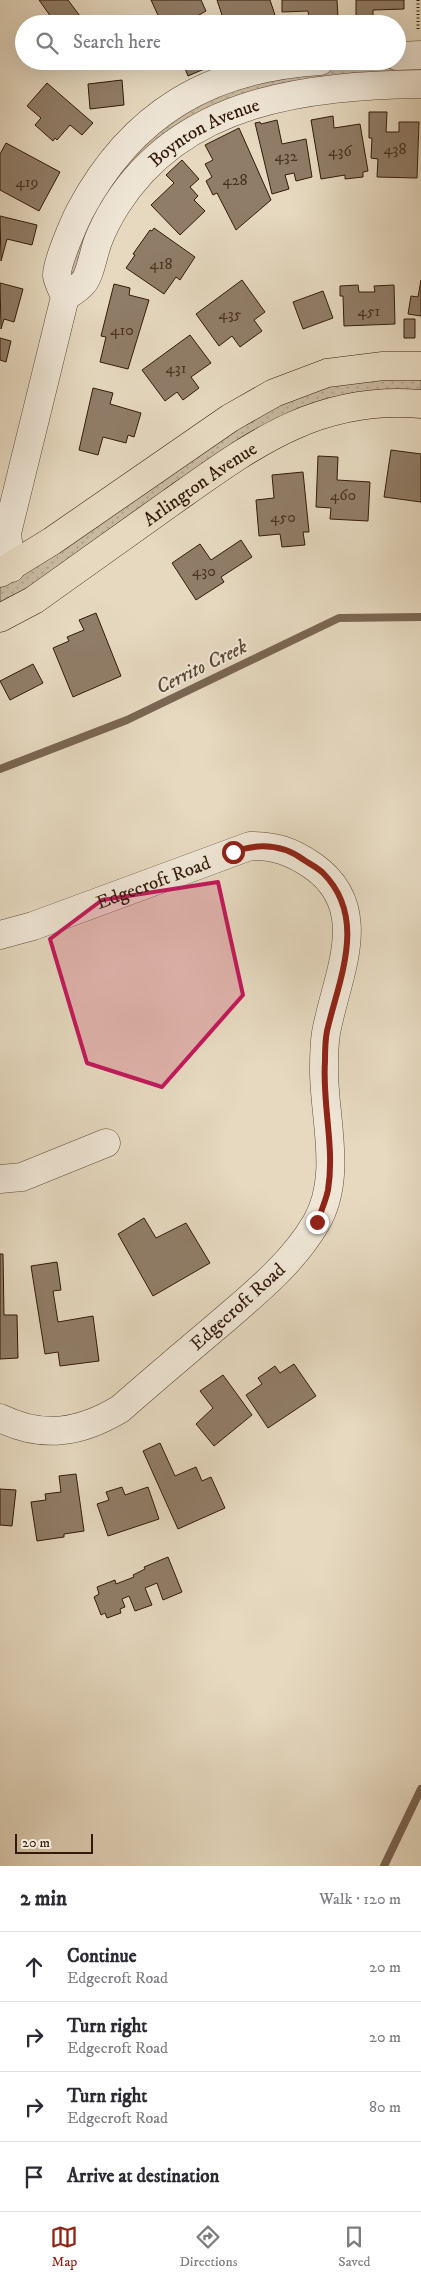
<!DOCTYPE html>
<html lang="en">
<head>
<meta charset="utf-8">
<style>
	:root { --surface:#fff; --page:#f2f2f3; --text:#2b2b33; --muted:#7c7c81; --line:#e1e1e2; --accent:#8f2418 }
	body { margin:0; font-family:"IM FELL DW Pica",serif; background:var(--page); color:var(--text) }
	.scale { position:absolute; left:15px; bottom:12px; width:78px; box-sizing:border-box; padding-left:5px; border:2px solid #331a09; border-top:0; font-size:14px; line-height:18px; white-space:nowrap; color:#331a09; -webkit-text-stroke:4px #efe6d6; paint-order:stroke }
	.stop { position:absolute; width:15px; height:15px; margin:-11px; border:4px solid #8f2418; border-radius:50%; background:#fff }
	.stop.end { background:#8f2418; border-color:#fff; box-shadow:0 1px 5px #0008 }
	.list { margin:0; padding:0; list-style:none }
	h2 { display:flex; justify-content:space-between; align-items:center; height:65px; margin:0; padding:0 20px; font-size:21px }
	h2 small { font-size:16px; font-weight:400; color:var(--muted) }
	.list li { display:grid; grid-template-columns:32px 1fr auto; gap:15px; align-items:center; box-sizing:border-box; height:70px; padding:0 20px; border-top:1px solid var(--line) }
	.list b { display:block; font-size:19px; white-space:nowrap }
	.list p { margin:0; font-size:16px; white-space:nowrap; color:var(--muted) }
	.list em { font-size:16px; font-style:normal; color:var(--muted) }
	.icon { flex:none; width:28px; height:28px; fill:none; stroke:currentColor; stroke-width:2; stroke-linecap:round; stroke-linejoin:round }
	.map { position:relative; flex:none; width:421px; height:1866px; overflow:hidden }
	.search { position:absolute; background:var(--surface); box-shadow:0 5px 20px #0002; left:15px; right:15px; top:15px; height:55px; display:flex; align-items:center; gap:12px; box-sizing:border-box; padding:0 18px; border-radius:28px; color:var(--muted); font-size:19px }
	.sheet { height:345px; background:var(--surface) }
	nav { display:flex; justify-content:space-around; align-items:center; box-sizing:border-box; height:70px; border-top:1px solid var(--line); background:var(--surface); font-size:14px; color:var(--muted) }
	nav a { display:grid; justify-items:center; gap:2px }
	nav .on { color:var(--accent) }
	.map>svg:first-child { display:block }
</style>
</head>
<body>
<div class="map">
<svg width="421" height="1866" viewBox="0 0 421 1866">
	<defs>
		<pattern id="green-dots" width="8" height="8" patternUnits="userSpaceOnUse" patternTransform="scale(1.25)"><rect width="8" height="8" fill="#c8b9a1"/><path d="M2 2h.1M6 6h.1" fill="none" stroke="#ac9e89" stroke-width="1.8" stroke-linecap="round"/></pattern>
	</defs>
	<rect width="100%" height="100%" fill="#e6d9c0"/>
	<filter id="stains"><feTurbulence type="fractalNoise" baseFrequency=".004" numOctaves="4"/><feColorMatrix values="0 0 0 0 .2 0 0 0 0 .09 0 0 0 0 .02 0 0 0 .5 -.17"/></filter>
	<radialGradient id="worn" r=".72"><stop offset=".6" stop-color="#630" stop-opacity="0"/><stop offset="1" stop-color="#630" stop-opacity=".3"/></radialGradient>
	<path fill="url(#green-dots)" stroke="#7e6a55" d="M385 64 421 65V76L186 126 75 279 66 272 104 184 168 121 224 92 306 72Z
		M421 376V396L336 403 0 611V587L263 410 332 383Z"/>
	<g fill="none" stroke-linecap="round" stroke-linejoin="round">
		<path stroke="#7a6652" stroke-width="8" d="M0 769 127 720 339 618 421 617
			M384 1866 421 1789"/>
	</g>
	<path fill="#907d68" stroke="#331a09" d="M39 0H68L86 24H56Z
		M151 0H201L206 11 183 24H162Z
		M217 0H270L277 21 270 24H225Z
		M282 0H337L338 17 309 18 308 11 282 12Z
		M356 0H404V9L373 10V21L356 22Z
		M55 61H120V63L72 68 71 65 61 67Z
		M143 61H161L144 64Z
		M182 61H209L211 66 188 76Z
		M122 80 124 105 90 109 88 84Z
		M47 83 93 123 82 135 70 125 57 140 55 138 53 141 35 125 41 118 27 106Z
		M369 112H387L386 132H399V122H419L417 178 377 177 378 159 371 158 372 138H369Z
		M333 116 334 128 360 124 368 171 363 172V177L345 179V175L321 179 311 120Z
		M277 120 282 144 306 139 312 177 296 181 294 173 285 175 289 189 272 194 255 123 260 122 261 124Z
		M239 128 271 200 236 230 217 193 213 195 206 181 212 177 205 164 213 160 205 145Z
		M6 143 60 172 39 211 0 190V154Z
		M182 160 199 179 190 187 198 196 194 200 205 211 180 235 151 205 174 183 166 175Z
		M0 216 37 225 32 245 7 239 1 261Z
		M154 228 195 257 180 280 176 277 164 294 126 268 135 255 133 254 150 230 152 231Z
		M242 280 265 312 254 320 262 331 240 347 232 336 219 346 196 314Z
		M421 280V316L408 314 411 296 418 297Z
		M0 283 23 289 14 322 4 319 1 329Z
		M114 284 130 288 129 295 149 300 128 369 100 362 106 337 101 336Z
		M358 285 359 292H375L374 286 394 285 395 324 344 326 343 296H340V286Z
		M323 291 333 318 303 329 293 302Z
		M404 319H415V338H404Z
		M190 335 211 363 191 377 199 388 183 400 177 392 165 401 142 370Z
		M0 338 11 341 6 362 0 360Z
		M93 388 113 393 110 404 141 413 134 437 128 435 126 443 103 437 98 455 79 450Z
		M391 450 421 454V502L384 497Z
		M318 456 338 457 337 480 370 482 368 521 330 519 331 508 316 507Z
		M303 472 309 532H303L305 545 282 547 280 534 259 536 256 500 274 498 272 475Z
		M241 540 252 557 221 577 224 582 196 600 172 563 200 544 211 560Z
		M96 613 121 676 73 697 53 648 69 641 67 637 84 630 79 620Z
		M33 664 43 683 10 700 0 681Z
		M144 1218 156 1238 186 1223 210 1263 153 1296 118 1234Z
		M0 1254H3L4 1315H17L18 1358 0 1359Z
		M57 1262 61 1290 53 1291 58 1322 93 1316 99 1361 60 1366 58 1352 45 1354 31 1266Z
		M294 1364 316 1396 268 1428 246 1395 262 1384 258 1378 275 1366 280 1373Z
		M223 1375 252 1415 214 1446 196 1424 213 1408 200 1391Z
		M160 1443 175 1476 196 1467 202 1481 211 1477 225 1508 178 1529 143 1451Z
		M76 1474 84 1531 64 1534V1537L37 1541 31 1502 46 1500 45 1494 61 1492 59 1476Z
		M122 1487 125 1495 148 1487 159 1519 108 1536 97 1504 109 1500 106 1492Z
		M0 1489 16 1490 12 1526 0 1525Z
		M168 1557 182 1592 163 1600 157 1583 145 1588 152 1605 135 1611 129 1596 122 1599 125 1607 120 1609 121 1613 107 1618 105 1613 101 1615 94 1597 99 1594 97 1587 115 1580 116 1584 134 1577 133 1575 145 1569 144 1567Z"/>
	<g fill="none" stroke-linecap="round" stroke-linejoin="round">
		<defs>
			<g id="minor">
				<path d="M397 56 421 55"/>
				<path id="s1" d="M65 297C71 293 78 289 83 283 90 276 94 251 98 241 103 228 110 215 117 204 184 99 308 86 421 84"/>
				<path d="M11 568 7 533 65 297C63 291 58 282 57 276 56 264 74 223 80 211 132 113 210 68 320 61"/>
				<path id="s2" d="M0 935 33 926 250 846C276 846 291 851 313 866 374 909 336 976 326 1033 324 1045 324 1058 324 1070 324 1119 343 1177 316 1223 292 1264 253 1295 217 1326 185 1353 152 1381 120 1409 80 1433 43 1439 0 1418"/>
				<path d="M0 1179 22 1177 106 1143"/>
			</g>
			<g id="major">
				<path d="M0 573 52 541 230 418 274 393 327 373 383 366H421"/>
				<path id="s3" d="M0 618 34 600C79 568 125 535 170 503 251 446 316 395 421 404"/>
			</g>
		</defs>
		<use href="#minor" stroke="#604a37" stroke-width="29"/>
		<use href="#major" stroke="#331a09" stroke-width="29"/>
		<path stroke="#331a09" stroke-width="3" stroke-dasharray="1 2.5" stroke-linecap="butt" d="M418 0V29"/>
		<use href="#minor" stroke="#efe6d6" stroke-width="28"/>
		<use href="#major" stroke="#e6d9c0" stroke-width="28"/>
	</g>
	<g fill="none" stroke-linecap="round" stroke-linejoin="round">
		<path stroke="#8f2418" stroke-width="6" d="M233 852C258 843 282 844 304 860 310 864 318 868 323 873 368 918 339 979 327 1031 325 1041 325 1051 325 1061 322 1104 335 1147 328 1190 326 1200 321 1212 317 1222"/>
	</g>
	<path fill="#c2185b" fill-opacity="0.2" stroke="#c2185b" stroke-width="4" stroke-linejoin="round" d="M218 882 243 995 162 1087 87 1063 50 939 102 900Z"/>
	<g text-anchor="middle" stroke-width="4" stroke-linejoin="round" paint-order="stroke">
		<g font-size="16" fill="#4a3321">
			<text x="395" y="154">438</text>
			<text x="340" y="156">436</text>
			<text x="286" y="161">432</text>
			<text x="235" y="185">428</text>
			<text x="27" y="187">419</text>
			<text x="161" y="269">418</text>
			<text x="369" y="316">451</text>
			<text x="230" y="319">435</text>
			<text x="122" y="335">410</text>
			<text x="176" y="373">431</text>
			<text x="343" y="500">460</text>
			<text x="283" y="522">450</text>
			<text x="204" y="576">430</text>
		</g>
		<g font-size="19" fill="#331a09" stroke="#efe6d6">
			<text dy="7" stroke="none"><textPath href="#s1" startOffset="225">Boynton Avenue</textPath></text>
			<text dy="7" stroke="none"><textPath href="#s3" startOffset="241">Arlington Avenue</textPath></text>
			<text dy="7" stroke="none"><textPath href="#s2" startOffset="162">Edgecroft Road</textPath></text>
			<text transform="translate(237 1306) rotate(-42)" y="7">Edgecroft Road</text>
		</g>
		<g font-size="20" font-style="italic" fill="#5c4633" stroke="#efe6d6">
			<text transform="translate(201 666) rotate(-26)" y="7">Cerrito Creek</text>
		</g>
	</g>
	<rect width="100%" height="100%" filter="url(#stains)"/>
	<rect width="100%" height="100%" fill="url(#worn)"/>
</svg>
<div class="scale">20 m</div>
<div class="stop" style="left:233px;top:852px"></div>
<div class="stop end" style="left:317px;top:1222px"></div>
<div class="search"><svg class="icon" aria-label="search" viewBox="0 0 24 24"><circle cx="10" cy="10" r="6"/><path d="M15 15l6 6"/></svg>Search here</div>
</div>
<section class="sheet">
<h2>2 min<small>Walk · 120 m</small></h2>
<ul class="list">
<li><svg class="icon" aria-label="ahead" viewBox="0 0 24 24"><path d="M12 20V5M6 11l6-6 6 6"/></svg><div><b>Continue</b><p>Edgecroft Road</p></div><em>20 m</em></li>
<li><svg class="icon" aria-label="right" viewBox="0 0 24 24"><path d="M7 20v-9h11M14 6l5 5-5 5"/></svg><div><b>Turn right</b><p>Edgecroft Road</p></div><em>20 m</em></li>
<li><svg class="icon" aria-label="right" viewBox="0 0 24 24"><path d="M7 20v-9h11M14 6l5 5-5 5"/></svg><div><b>Turn right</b><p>Edgecroft Road</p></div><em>80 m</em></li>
<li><svg class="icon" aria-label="arrive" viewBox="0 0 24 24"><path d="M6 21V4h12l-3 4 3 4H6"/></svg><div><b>Arrive at destination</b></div></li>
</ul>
</section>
<nav>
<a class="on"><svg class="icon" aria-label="map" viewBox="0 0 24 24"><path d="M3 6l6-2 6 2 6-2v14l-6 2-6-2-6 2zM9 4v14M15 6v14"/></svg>Map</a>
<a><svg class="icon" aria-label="directions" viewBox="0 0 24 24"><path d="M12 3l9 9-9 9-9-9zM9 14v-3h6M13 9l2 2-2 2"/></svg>Directions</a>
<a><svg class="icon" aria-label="saved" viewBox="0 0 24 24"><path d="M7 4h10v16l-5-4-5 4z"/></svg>Saved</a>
</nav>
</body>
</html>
